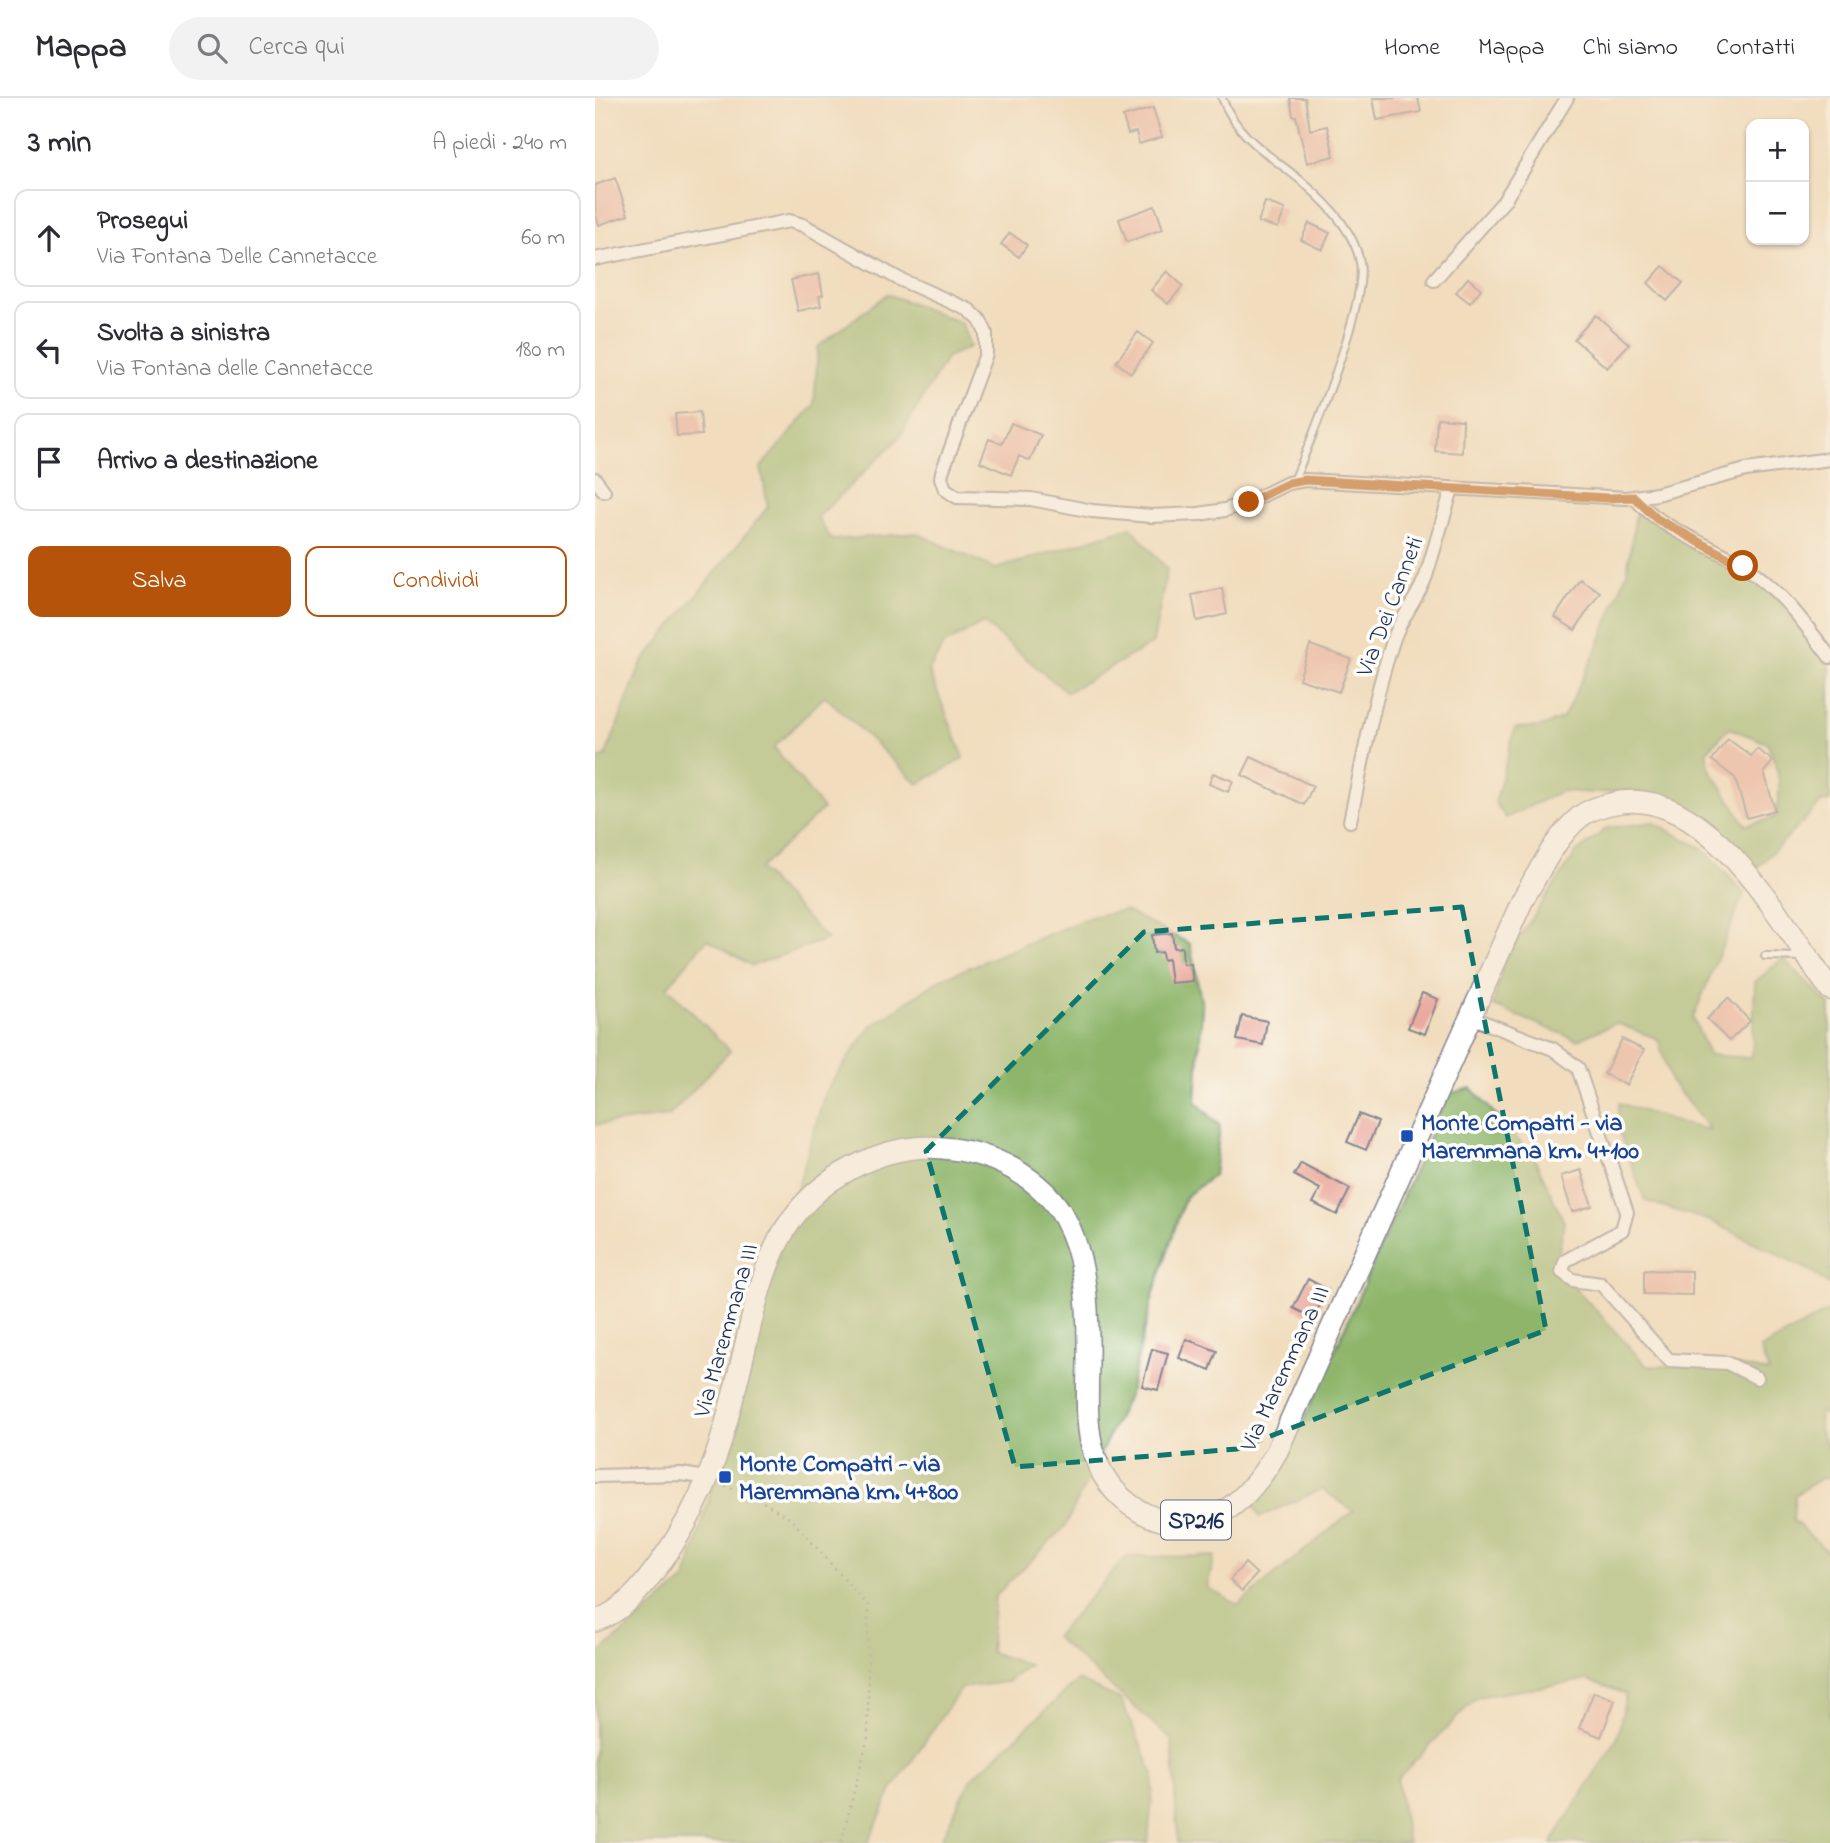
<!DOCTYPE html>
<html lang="it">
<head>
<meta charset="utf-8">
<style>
	:root { --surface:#fff; --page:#f2f2f3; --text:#2b2b33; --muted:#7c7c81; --line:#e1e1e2; --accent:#b45309 }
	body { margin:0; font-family:"Indie Flower",sans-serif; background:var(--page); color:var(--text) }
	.controls { position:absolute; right:21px; top:21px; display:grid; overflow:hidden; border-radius:14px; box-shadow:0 2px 5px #0004 }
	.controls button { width:63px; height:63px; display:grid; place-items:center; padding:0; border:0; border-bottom:2px solid var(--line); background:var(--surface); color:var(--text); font:35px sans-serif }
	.stop { position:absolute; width:21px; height:21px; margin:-16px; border:5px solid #b45309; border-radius:50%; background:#fff }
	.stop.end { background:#b45309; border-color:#fff; box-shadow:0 2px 7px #0008 }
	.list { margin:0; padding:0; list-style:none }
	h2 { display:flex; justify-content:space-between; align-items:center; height:91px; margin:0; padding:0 28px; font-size:30px }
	h2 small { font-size:23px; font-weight:400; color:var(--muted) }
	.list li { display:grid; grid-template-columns:46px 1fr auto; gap:21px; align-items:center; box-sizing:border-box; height:98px; margin:0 14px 14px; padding:0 14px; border:2px solid var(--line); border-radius:14px }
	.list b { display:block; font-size:26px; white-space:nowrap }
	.list p { margin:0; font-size:23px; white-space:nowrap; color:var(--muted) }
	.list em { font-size:23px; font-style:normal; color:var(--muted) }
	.actions { display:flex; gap:14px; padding:21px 28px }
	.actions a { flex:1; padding:16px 0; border:2px solid var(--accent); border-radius:14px; text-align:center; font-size:24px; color:var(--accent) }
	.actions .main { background:var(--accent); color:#fff }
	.icon { flex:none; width:38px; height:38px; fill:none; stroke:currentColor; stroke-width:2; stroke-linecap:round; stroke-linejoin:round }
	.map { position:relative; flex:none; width:1235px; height:1745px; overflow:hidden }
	header { display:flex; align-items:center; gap:42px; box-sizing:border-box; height:98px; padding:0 35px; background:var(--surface); border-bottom:2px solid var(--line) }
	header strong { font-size:33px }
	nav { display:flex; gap:38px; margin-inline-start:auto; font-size:24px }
	.search { width:490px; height:63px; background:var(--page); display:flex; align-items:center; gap:18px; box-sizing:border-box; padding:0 24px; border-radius:38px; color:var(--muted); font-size:26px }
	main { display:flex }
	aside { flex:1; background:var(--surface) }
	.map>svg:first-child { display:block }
</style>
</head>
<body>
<header>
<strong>Mappa</strong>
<div class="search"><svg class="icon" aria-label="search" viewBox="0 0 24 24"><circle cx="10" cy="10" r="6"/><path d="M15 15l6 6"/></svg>Cerca qui</div>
<nav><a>Home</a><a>Mappa</a><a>Chi siamo</a><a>Contatti</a></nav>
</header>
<main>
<aside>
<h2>3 min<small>A piedi · 240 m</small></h2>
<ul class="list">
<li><svg class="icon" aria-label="ahead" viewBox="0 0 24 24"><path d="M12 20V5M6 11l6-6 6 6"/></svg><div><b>Prosegui</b><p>Via Fontana Delle Cannetacce</p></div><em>60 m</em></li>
<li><svg class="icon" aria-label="left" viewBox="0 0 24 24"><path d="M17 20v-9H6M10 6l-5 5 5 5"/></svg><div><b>Svolta a sinistra</b><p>Via Fontana delle Cannetacce</p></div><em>180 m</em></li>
<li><svg class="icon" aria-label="arrive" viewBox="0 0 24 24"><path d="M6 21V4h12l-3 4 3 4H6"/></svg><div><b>Arrivo a destinazione</b></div></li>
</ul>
<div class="actions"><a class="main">Salva</a><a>Condividi</a></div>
</aside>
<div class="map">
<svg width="1235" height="1745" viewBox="0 0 1235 1745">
	<rect width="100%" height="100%" fill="#fdfcf7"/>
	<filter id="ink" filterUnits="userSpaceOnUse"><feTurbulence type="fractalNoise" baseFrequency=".0143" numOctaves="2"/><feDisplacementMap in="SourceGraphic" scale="14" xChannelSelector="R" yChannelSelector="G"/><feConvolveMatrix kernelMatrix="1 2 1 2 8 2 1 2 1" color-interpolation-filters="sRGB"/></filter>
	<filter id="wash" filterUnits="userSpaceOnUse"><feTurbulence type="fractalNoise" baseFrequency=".00686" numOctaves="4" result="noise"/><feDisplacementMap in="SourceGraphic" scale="28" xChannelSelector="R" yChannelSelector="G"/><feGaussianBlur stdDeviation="1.57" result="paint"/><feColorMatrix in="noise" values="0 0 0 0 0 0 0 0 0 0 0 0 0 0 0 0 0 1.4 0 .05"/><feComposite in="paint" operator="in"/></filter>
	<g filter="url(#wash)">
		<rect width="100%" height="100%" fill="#f1ddbe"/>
		<path fill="#8eb56a" stroke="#547264" stroke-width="2" fill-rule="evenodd" d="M292 196 367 225 375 249 352 259 304 340 222 420 237 442 321 435 401 471 536 429 572 471 558 545 472 594 388 525 348 547 334 573 369 660 323 686 230 598 179 649 228 711 164 771 232 841 157 868 112 841 72 889 135 953 74 1018 0 1027V661L10 659 46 566 173 409 166 369 219 307 223 249Z
			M1041 414 1089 437 1163 483 1210 532 1235 569V703L1227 704 1161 771 1107 718 1072 698 1035 693 997 695 966 693 911 720 900 705 920 630 946 629 968 620 1002 551 1032 474ZM1134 630 1172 645C1185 672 1188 691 1179 720L1151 727 1115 671 1111 654Z
			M1057 724 1107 750 1149 795 1098 920 1114 957 1157 960 1160 884 1188 860 1235 907V1188L1216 1173 1118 1124 1050 1103 1022 1028 1024 1005 1087 1026 1115 1032 1076 984 1063 941 1021 925 982 942 898 908 909 862 981 755 1012 730Z
			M529 812 595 846 607 908 601 1004 625 1028 619 1077 590 1099 557 1201 534 1296 470 1429 400 1498 395 1554 434 1567 412 1584 366 1590 297 1692 273 1745H0V1559L91 1481 230 994 275 929 346 881 495 819Z
			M876 990 939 1059 969 1124 961 1169 1052 1268H1142L1174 1274 1165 1251 1235 1212V1321L1225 1313 1224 1331 1235 1354V1381L1226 1380 1200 1397 1198 1422 1235 1456V1745H956L1022 1641 1031 1596 992 1582 882 1599 802 1681 813 1745H583L577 1642 460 1539 531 1459 620 1458 612 1489 643 1507 758 1413 727 1391 665 1419 656 1403 688 1370 853 996Z
			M483 1582 526 1602 559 1677 553 1745H344L376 1681Z"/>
		<g id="blocks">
			<path fill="#eba99d" d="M695 0H710L715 32 732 28 739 58 712 65 701 18H698Z
				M778 0H823L826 14 782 22Z
				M558 10 567 39 544 46 541 34 533 36 528 19Z
				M20 80 33 117 4 127 0 115V87Z
				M670 104 690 111 683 130 663 124Z
				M560 108 568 131 532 144 524 121Z
				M714 125 735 135 727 152 706 142Z
				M415 135 432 147 424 159 406 146Z
				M1068 168 1088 185 1072 203 1053 185Z
				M572 173 588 188 573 206 556 192Z
				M224 176 228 197 224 198 226 208 203 213 196 182Z
				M873 180 886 191 875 205 861 194Z
				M1001 217 1034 246 1012 270 979 241Z
				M543 234 558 245 536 275 521 264Z
				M105 314 107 337 82 338 80 316Z
				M842 320 868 322 867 355 840 353Z
				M416 325 446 337 435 363 424 358 416 377 385 364 394 341 407 346Z
				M985 481 1005 494 980 532 960 519Z
				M627 490 632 516 602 523 597 497Z
				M715 547 756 561 744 594 704 581Z
				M1133 641 1156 658 1162 651 1178 663 1169 674 1180 712 1152 720 1140 680 1117 662Z
				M656 659 718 688 709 707 647 677Z
				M618 675 638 683 633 694 614 686Z
				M577 835 579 850 587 849 588 866 596 865 598 883 576 885 573 861 568 862 567 854 559 855 557 837Z
				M827 895 843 901 830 936 813 930Z
				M1133 900 1155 923 1134 943 1112 921Z
				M647 918 672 923 668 947 642 942Z
				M1027 941 1049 952 1031 987 1009 976Z
				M764 1016 783 1024 771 1052 752 1044Z
				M706 1065 755 1091 742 1117 718 1105 725 1091 699 1077Z
				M986 1072 997 1108 977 1114 966 1078Z
				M1049 1172 1097 1173V1197L1049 1196Z
				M713 1181 733 1192 718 1220 698 1210Z
				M591 1241 622 1253 615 1272 584 1260Z
				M557 1251 573 1255 563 1292 547 1288Z
				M650 1465 662 1476 647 1493 635 1482Z
				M999 1594 1020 1602 1006 1639 984 1630Z"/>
		</g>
	</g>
	<g filter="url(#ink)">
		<use href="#blocks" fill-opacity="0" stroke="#86868e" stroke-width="2"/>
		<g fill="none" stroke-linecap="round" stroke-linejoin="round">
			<defs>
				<path id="lane" d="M627 0C643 42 679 59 711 87 734 107 759 133 765 164 773 203 716 342 699 383
					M1170 858 1207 859"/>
				<path id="street" d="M0 161 194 123 208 127 304 181 374 212 385 222 391 235V256L347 374 346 380 350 391 362 399 436 401 497 413 556 418 604 416 630 412 654 404 693 385 710 382 1031 400 1062 396 1151 372 1235 361
					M839 182 909 103 972 0
					M0 381 9 393
					M1039 399C1067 433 1113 445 1149 468 1185 491 1210 526 1235 559
					M755 723C768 662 779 599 799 540 807 518 823 500 831 478L857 391
					M875 919 958 951 983 970 1032 1114 1027 1132 970 1163 967 1174 978 1182 1006 1186 1074 1262 1132 1265 1162 1280
					M0 1378 86 1376 112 1380"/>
				<path id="primary" d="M0 1523C29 1513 48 1489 65 1465 91 1429 112 1388 125 1346 135 1312 144 1276 152 1241 169 1169 185 1107 257 1070 285 1055 316 1047 348 1050 396 1054 446 1078 470 1121 490 1157 493 1205 493 1245 494 1283 488 1323 500 1359 517 1409 577 1444 628 1414 651 1400 669 1376 682 1353L928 801C945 773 960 739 986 718 997 710 1013 706 1026 704 1116 691 1190 831 1235 891"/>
			</defs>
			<use href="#lane" stroke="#86868e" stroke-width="10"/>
			<use href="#street" stroke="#86868e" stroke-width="16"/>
			<use href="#primary" stroke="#86868e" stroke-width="24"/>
			<path stroke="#86868e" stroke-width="2.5" stroke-dasharray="2 5" stroke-linecap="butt" d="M130 1387 168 1404 197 1422 273 1508V1639L246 1745"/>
			<use href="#lane" stroke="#fff" stroke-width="6"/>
			<use href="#street" stroke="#fff" stroke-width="12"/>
			<use href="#primary" stroke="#fff" stroke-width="21"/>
		</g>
	</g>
	<g fill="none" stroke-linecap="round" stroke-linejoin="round" filter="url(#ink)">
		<path stroke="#b45309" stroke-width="9" d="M654 404 694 385 710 382 1013 400 1039 399 1062 421 1148 468"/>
	</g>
	<path d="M0 0H1235V1745H0ZM867 809 951 1232 642 1351 420 1369 331 1053 549 834Z" fill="#f1ddbe" fill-opacity=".55" fill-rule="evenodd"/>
	<path fill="none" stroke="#0f766e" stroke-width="5" stroke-dasharray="14 9" stroke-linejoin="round" d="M867 809 951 1232 642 1351 420 1369 331 1053 549 834Z"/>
	<g fill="#1a4fb4" stroke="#fdfcf7" stroke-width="2.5">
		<rect x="805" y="1031" width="14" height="14" rx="3.5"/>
		<rect x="123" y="1372" width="14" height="14" rx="3.5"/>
	</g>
	<g text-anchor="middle" stroke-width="7" stroke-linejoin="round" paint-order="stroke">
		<rect fill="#fdfcf7" stroke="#5f6c8c" stroke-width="2" x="566" y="1402.5" width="70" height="39" rx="5"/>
		<g font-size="23" font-weight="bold" fill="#1b2f5e">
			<text x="601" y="1430">SP216</text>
		</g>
		<g font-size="24" fill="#1b2f5e" stroke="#fdfcf7">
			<text transform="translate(794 508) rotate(-69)" y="8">Via Dei Canneti</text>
			<text transform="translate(130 1232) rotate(-74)" y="8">Via Maremmana III</text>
			<text transform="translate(689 1270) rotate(-65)" y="8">Via Maremmana III</text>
		</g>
		<g font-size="24" font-weight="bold" fill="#164399" stroke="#fdfcf7" text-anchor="start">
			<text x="826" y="1032">Monte Compatri - via<tspan x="826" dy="28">Maremmana km. 4+100</tspan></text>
			<text x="144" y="1373">Monte Compatri - via<tspan x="144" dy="28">Maremmana km. 4+800</tspan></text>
		</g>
	</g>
</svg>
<div class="controls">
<button>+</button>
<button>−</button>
</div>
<div class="stop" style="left:1148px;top:468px"></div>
<div class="stop end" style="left:654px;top:404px"></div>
</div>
</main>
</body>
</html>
